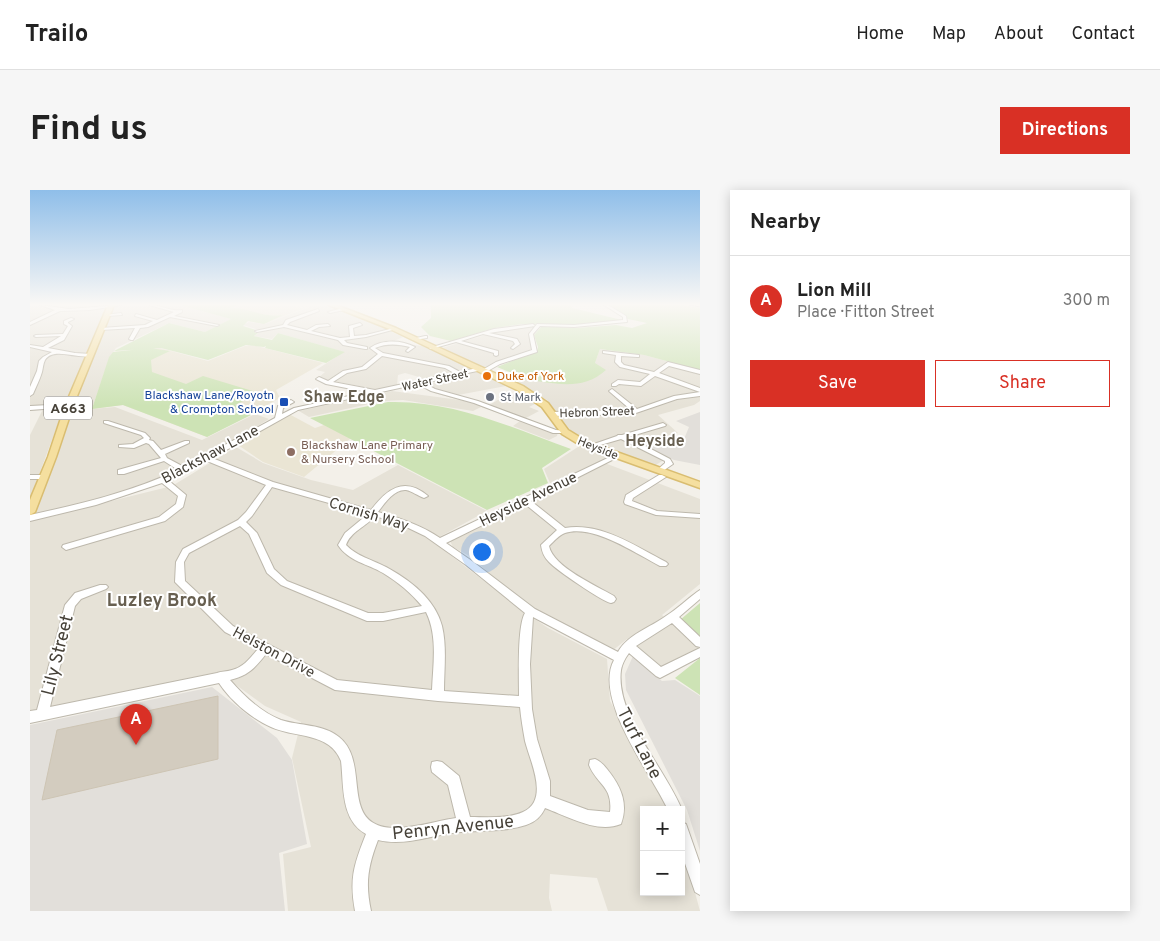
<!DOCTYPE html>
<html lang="en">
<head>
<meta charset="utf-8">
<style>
	:root { --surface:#fff; --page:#f6f6f6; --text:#222; --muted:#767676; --line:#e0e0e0; --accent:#d93025 }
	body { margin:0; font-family:Overpass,sans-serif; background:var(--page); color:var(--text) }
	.controls { position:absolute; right:15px; bottom:15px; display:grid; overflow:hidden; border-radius:0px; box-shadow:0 2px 12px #0003 }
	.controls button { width:45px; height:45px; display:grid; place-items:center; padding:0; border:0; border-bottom:1px solid var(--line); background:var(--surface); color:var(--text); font:25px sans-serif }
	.you { position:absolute; left:451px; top:361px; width:18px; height:18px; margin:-12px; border:4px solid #fff; border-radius:50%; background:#1a73e8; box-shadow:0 0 0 8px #1a73e833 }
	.badge { display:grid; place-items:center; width:32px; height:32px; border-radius:50%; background:var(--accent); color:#fff; font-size:16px; font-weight:700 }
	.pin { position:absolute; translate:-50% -41px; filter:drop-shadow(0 1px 2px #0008) }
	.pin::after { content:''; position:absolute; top:26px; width:18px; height:15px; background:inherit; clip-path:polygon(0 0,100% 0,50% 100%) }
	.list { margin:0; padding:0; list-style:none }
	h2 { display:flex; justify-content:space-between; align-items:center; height:65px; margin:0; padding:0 20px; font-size:21px }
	h2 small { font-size:16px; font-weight:400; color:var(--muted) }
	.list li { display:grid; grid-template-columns:32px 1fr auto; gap:15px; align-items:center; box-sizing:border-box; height:90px; padding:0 20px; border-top:1px solid var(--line) }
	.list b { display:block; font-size:19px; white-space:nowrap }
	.list p { margin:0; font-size:16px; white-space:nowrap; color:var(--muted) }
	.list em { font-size:16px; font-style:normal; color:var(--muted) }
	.actions { display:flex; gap:10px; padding:15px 20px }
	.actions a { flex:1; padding:11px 0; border:1px solid var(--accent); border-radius:0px; text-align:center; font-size:18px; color:var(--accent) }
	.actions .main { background:var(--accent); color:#fff }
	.map { position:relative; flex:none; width:670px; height:721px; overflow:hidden; border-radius:0px }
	header { display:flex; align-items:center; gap:30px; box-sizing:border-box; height:70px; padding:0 25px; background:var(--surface); border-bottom:1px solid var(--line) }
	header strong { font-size:24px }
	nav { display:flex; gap:28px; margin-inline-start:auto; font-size:18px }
	.intro { display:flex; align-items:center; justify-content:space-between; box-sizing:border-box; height:120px; padding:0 30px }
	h1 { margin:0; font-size:35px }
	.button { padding:12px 22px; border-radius:0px; background:var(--accent); color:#fff; font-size:18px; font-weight:700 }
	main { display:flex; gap:30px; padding:0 30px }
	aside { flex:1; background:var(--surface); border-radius:0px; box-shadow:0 2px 12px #0003 }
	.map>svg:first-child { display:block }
</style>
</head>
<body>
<header>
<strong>Trailo</strong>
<nav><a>Home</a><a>Map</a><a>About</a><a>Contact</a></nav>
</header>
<div class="intro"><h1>Find us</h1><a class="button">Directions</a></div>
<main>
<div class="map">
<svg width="670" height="721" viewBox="0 0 670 721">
	<rect width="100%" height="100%" fill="#f3f0e9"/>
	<path fill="#e6e2d7" d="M0 115H150L202 129 175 142 139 133 86 158 79 168 62 219 85 217 172 250 225 224 239 229 170 271 109 297 4 327 39 230 29 231 0 309V245L13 219H0Z
		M285 115H298L313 120 373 147 362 152 392 156 481 195 428 205 459 215 475 206 496 203 507 213 499 217 509 221 496 228 528 241 527 246 519 250 483 236 490 231 451 217 443 221 373 210 353 211 279 227 269 221 362 201 430 210 404 203 397 194 413 191 409 188 396 189 375 183 368 185 367 195 349 200 288 188 295 182 286 180 314 162 248 143 242 149 224 146 232 141 213 135 219 132 235 134Z
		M508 135 500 144 504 160 456 179 409 159 478 138Z
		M570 159 614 165 670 180V211L664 215 628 225 648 243 607 257 634 270 624 276 567 257 544 245 517 210 476 189 493 190 565 173Z
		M551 255 582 268 572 272 670 309V394L632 425 670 458 631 478 597 449 582 461 511 424 466 390 443 368 423 357 420 351 528 298 520 293 514 279Z
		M206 257 233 273 281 290 323 300 368 275 457 321 402 351 493 421 518 438 577 469 580 511 638 620H614V702H651V650L670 721H578L567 688 520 684 519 708 522 721H258L253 664 281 657 262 568 271 532 235 516 188 482 0 523V331L142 296Z"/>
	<path fill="#e2dfda" d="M670 222V275L644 270 617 258 654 249 659 237 646 231Z
		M603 466 632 491 645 490 670 506V661L657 620 596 500 595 484Z
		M182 497 247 548 262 570 277 654 249 663 255 721H0V535Z"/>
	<path fill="#eae5d4" d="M210 115H257L272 118 282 115 234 134 181 124Z
		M223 155 293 173 246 200 250 208 177 247 93 215 62 219 79 167 83 162 130 158 178 171 215 156Z
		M259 224 285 238 294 235 321 248 274 287 233 272 208 255Z"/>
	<path fill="#cde3b5" d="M150 115H210L197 119C216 115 233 129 253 125L234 134 218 131 213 136 226 140 225 143H228L224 146 242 150 248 143 315 162 296 173 235 158 236 156 234 157 216 155 178 170 131 158 84 161 139 133 175 142 201 129Z
		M401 115H541L542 118 592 130 545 135 492 134 465 138 421 151 400 146 391 137 401 128Z
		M578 115H654L670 118V180L614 165 570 159 565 173 576 180C546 207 512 187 476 189L487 185 467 177 507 161 508 157 504 145 512 136 546 138 586 135 602 138 617 133 598 129Z
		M120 158 140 161 121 170 122 182 156 194 173 186 229 203 205 215 227 222 177 247 93 215 62 219 79 167 83 162Z
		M358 212C422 210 481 237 541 259L512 278 518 293 457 320 280 228Z
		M670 413V446L650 430Z
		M670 468V505L645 488Z"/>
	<path fill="#d3ccbf" stroke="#cdc4b3" d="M188 506V569L12 610 27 540Z"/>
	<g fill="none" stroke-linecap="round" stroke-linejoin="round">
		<defs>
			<path id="minor" d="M10 115 39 119 91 115 60 120 30 121 0 135V132L25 120Z
				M119 115C130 114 141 122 152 120V122L144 126 189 135 187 136 140 127 118 137 110 138 103 150H101L99 149 105 138 71 140 69 139 71 138 115 135 123 131 105 126 106 124 127 130 144 122Z
				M574 115H578L596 126 597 132 544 137 510 136 503 144 507 162 470 174 456 182H452V180L433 184 431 187 428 186 394 193 405 199 448 211 526 240 537 241V243H523L444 213 401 201 388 194 268 220 182 268 243 292 341 320C357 299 374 286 398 306L394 308C388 306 382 301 376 300 364 299 354 314 348 322 370 328 391 335 410 348L584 265H588V267L501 311 535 338C571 332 605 356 636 372L638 374 636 376H630C605 363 563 334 535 343 529 345 524 351 519 356 523 377 567 396 584 406L586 409 584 412C583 412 582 413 581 413 573 412 525 379 519 372 514 367 512 362 511 355L527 340 495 314 416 353 442 371 505 419 588 462C597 445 621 437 636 426 647 419 656 410 667 402L670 400V409L649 427 670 447V457L666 456 642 433 606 456 631 477 670 458V467L630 488 626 486 599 463C596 467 592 474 591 480 585 525 635 578 652 620L651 622V620H638C621 583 563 509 584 470L503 427 500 474 502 519 507 549 520 591V606L558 620 580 622C583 596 567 595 559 575L560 570 565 569C570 571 573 574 577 579 590 595 599 613 591 634 567 644 537 626 515 618 511 627 505 632 496 635 475 642 453 640 431 642 403 644 376 657 348 650 338 676 335 693 341 721H325C319 689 324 674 336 644 310 630 314 595 311 571 300 542 265 548 241 537 222 529 200 510 189 493L0 533V521L7 520 35 415 45 403 70 395H76L78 397 76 399 51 409 45 416 20 517 187 483C191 481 197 482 202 480 214 477 220 468 228 459L195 442 145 392 146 372 153 359 208 330 216 322 236 295 177 271 138 290 156 305 153 317 135 331 36 360 32 357 33 355 129 327 146 314 148 306 132 293 66 315 0 331V325C50 314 102 302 148 280L134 271 94 284H88V280L131 268 119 254 116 253 104 258 89 257V255L103 254 114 248 111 245 74 233V231H78L115 243 120 248 119 250 123 251 131 260 155 251H159V253L135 264 137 268 154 277 245 228 248 216 261 210 264 212 253 218 252 224 264 218 337 202 296 194 286 189 289 187 298 191 313 181 332 177 348 164 340 158C352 149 372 150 385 157L378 162 376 161 380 157C368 154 357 153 345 158L353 163 419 176 430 182 451 177 454 179 466 172 502 160 499 144 507 134 544 135 593 130V127ZM352 166 415 178 424 183 345 200 303 192 317 183 336 179ZM242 297 338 324 315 343 308 355C318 371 338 374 353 383 368 392 381 403 392 416L353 423H338L257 391 244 379 227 343 216 332 222 326ZM345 326 368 333 395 346 436 375 495 423C487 436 489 489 489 506L414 501C414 480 417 457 412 436 405 409 380 390 356 377 343 370 326 366 316 355 320 342 337 336 345 326ZM210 336 219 344 237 383 251 395 337 431H353L396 422C408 446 403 475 402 500L307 490 203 436 155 391 154 372 159 363ZM236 464 305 500 408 511 490 517C491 528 493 540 495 551 500 571 520 610 493 622 478 629 456 627 440 627L429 586 412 572 407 571 402 572 401 577 402 582 418 595 426 628C406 631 386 638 365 638 307 637 342 573 309 547 293 534 270 536 251 530 232 523 213 505 200 490 218 486 225 478 236 464Z
				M313 118 314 120 300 123 298 122Z
				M288 119 289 121 260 132 257 135 277 140 286 135 298 134 300 136 289 137 281 141 310 148 320 147 319 136 330 133 332 135 323 138 324 146 336 145 364 138 366 139 336 147 314 150 317 153 337 157V159H335L313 155 308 150 254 137 227 142 225 141 253 135 256 130Z
				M91 123 92 125 77 126 75 125Z
				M41 128 44 129 38 132V133L42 136 34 150 18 158 45 163 61 164 63 165C50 171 24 156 15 170 13 174 13 178 12 182 10 189 6 197 3 204L0 206V197L7 181 9 171 13 167 22 162 0 157V155L13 157 31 146 6 147 4 146 6 145 33 144 38 136 34 134V131Z
				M503 134 505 136 459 143 487 149 490 154 483 159 481 158 485 154 483 151 453 144 431 151 468 161V165L466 166 464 165V163L426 152 401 159 399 158 464 139Z
				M395 146H397V148L384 150 382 149Z
				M573 161 609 165V167H607L591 166V172L594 175 624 182 638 172 670 180V184L639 176 629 183 670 198V202L625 186 611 196 589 194 586 196H582V194L588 190 610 192 620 184 590 177 585 172 586 165 573 163Z
				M582 199 607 219 644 206 670 202V206L647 209 603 224 521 226 518 224 521 222 601 220 580 202 579 201Z
				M39 214 42 216 41 217 0 220V216Z
				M633 233 636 235 635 236 598 247 640 269 643 274 630 283 626 281 635 273V271L591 249 567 256 564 254 587 246 588 245H592Z
				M0 285H14L18 287 14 289H0Z
				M629 285H632L636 287 603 308 602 311 627 321 670 324V328L626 325 595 314 594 312 596 305Z
				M651 632 656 634 670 674V705L665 702 651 662Z"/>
			<path id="major" d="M78 115H84L43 216 26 267 5 322 0 325V310L18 267 35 216Z
				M299 115H306L366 138 493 196 518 213 538 240 556 251 670 292V298L550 255 532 244 512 217 487 200 362 140Z"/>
		</defs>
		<use href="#minor" stroke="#bdb8ac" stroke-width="2"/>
		<use href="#major" stroke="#d9bd71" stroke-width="3"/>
		<use href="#minor" fill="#fff" fill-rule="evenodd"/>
		<use href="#major" fill="#f5df9f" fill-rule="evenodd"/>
		<path stroke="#979797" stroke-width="1" d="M659 115 670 117"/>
	</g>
	<linearGradient id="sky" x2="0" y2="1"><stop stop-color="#8fbee9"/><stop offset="0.53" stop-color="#faf8f5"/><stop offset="1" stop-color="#faf8f5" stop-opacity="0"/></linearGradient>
	<rect width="670" height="216" fill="url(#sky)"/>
	<circle fill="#e8710a" stroke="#fff" stroke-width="2" cx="457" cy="186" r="5"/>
	<circle fill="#6b7280" stroke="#fff" stroke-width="2" cx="460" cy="207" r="5"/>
	<rect fill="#1a4fb4" stroke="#fff" stroke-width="2" x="249" y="207" width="10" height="10" rx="2.5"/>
	<circle fill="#8d6e63" stroke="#fff" stroke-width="2" cx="261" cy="262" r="5"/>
	<g text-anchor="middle" stroke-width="4" stroke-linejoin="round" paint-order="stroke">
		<g font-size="12" fill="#c56008" stroke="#fff" text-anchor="start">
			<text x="467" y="190">Duke of York</text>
		</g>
		<g font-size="12" fill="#464138" stroke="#fff">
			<text transform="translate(405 190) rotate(-12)" y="4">Water Street</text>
			<text transform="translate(567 222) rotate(-2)" y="4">Hebron Street</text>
			<text transform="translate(568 258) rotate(22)" y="4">Heyside</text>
		</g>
		<g font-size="12" fill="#164399" stroke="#fff" text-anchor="end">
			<text x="244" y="209">Blackshaw Lane/Royotn<tspan x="244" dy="14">&amp; Crompton School</tspan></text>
		</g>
		<g font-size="12" fill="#5b616d" stroke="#fff" text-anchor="start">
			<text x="470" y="211">St Mark</text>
		</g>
		<g font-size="12" fill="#785e54" stroke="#fff" text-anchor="start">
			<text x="271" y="259">Blackshaw Lane Primary<tspan x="271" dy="14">&amp; Nursery School</tspan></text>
		</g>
		<rect fill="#fff" stroke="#7e7a74" stroke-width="1" x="14" y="206.5" width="48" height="23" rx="4"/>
		<g font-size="14" font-weight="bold" fill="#464138">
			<text x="38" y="223">A663</text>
		</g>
		<g font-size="15" fill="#464138" stroke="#fff">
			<text transform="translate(180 264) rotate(-28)" y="5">Blackshaw Lane</text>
			<text transform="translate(498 309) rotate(-26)" y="5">Heyside Avenue</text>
			<text transform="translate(339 324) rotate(17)" y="5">Cornish Way</text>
			<text transform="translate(244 462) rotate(28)" y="5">Helston Drive</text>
		</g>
		<g font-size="16" font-weight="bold" fill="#675f50" stroke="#fff">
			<text x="314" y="212">Shaw Edge</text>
			<text x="625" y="256">Heyside</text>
		</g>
		<g font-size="18" font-weight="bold" fill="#675f50" stroke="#fff">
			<text x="132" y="416">Luzley Brook</text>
		</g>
		<g font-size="18" fill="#464138" stroke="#fff">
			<text transform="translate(27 465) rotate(-76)" y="6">Lily Street</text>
			<text transform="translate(610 553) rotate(63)" y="6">Turf Lane</text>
			<text transform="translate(423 637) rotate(-6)" y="6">Penryn Avenue</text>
		</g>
	</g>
</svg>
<div class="controls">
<button>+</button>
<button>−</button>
</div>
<div class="you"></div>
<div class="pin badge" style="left:106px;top:555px">A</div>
</div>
<aside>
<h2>Nearby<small></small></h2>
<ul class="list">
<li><span class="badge">A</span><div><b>Lion Mill</b><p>Place · Fitton Street</p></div><em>300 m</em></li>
</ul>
<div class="actions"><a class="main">Save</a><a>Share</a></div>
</aside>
</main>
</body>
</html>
